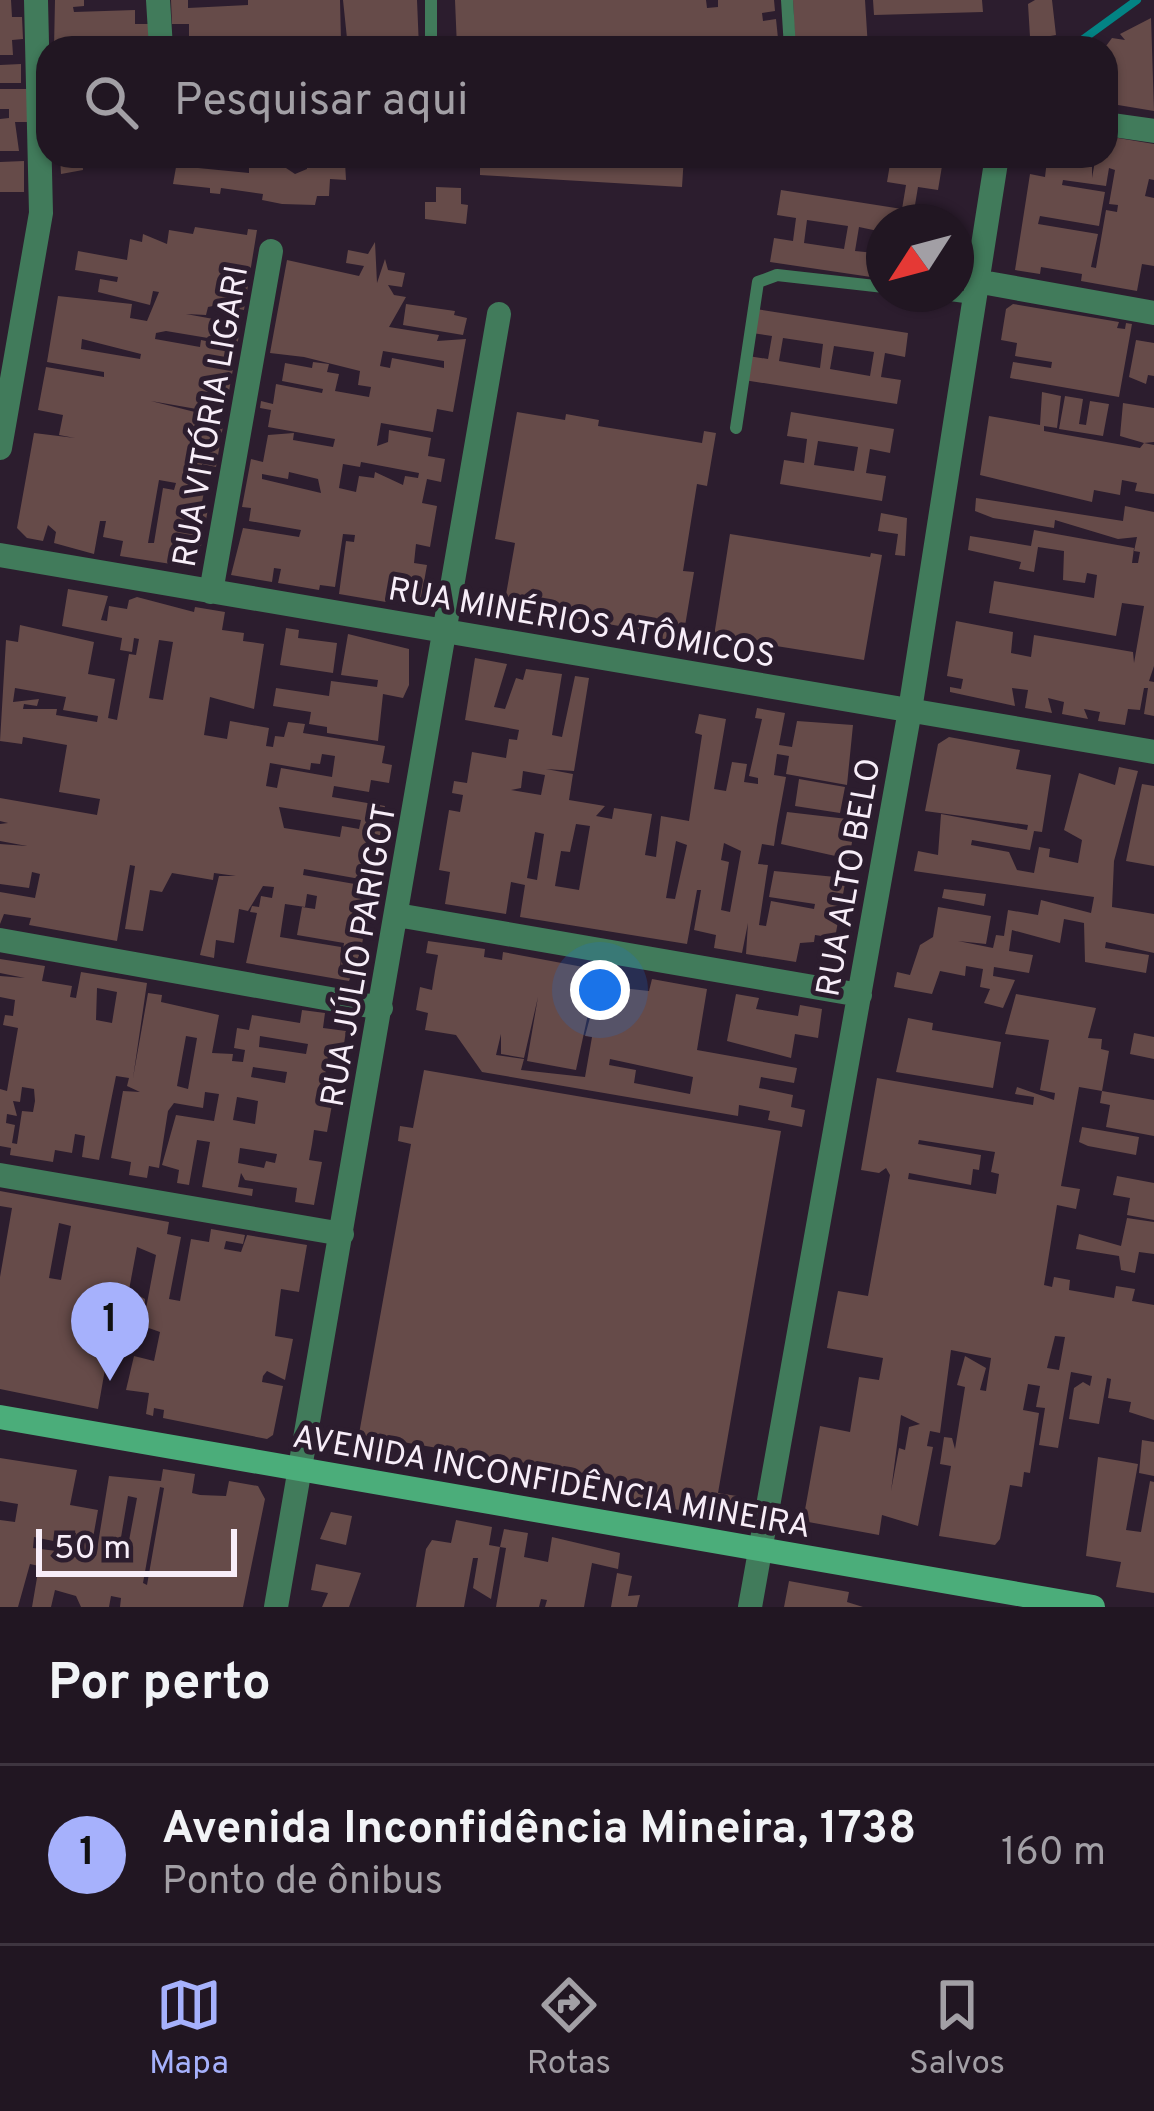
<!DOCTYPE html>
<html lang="pt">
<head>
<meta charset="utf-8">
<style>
	:root { --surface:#211622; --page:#2d232f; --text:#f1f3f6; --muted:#a29fa5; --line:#3e3540; --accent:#a6b1fc }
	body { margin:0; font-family:Overpass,sans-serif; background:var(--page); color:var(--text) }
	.compass { position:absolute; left:866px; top:204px; width:108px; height:108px; border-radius:50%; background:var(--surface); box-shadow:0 3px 9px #0004; rotate:234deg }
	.scale { position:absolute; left:36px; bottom:30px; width:201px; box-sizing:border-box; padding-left:12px; border:6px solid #f7edf8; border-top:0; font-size:33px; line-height:42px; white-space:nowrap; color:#f7edf8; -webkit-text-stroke:9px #2c1d2e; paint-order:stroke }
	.you { position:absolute; left:600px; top:990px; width:42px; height:42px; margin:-30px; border:9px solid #fff; border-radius:50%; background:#1a73e8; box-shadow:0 0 0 18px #1a73e833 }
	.badge { display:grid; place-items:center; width:78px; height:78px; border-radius:50%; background:var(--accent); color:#111; font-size:39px; font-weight:700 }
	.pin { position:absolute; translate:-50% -99px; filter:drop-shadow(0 3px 6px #0008) }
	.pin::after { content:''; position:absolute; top:63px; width:42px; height:36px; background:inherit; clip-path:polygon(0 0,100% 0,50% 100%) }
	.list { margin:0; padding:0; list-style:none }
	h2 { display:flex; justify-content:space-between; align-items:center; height:156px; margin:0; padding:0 48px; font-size:51px }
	h2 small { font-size:39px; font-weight:400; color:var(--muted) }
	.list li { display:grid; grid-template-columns:78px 1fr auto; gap:36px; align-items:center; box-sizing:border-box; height:180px; padding:0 48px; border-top:3px solid var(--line) }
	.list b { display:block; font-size:45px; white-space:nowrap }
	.list p { margin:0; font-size:39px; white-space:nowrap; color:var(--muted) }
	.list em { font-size:39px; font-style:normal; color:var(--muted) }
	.icon { flex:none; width:66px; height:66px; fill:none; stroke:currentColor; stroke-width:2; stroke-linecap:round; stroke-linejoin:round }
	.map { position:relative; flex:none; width:1154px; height:1607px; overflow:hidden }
	.search { position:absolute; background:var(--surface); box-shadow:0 3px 9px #0004; left:36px; right:36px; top:36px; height:132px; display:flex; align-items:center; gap:30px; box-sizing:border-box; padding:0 42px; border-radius:36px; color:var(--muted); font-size:45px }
	.sheet { height:336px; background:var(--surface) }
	nav { display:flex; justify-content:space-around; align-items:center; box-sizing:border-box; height:168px; border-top:3px solid var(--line); background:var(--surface); font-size:33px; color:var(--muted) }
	nav a { display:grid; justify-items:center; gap:6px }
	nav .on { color:var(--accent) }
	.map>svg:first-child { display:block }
</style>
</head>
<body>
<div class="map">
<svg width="1154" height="1607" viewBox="0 0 1154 1607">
	<rect width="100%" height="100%" fill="#2c1d2e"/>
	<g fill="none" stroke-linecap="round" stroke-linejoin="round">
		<path stroke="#038384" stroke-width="8" d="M1071 48 1137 0"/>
	</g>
	<path fill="#664b49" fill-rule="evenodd" d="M0 0H11L12 17H22L23 39 12 40 13 55H0Z
		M55 0H84V6L73 7 74 12 135 10V24H149V48H54Z
		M171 0H188V8L248 5V0H340L341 41 273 48V41L246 37 189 39V24H172Z
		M343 0H417L419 48H348Z
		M455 0H706L707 8 718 7V0H774L775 11 762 13 763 21 776 19 779 48H457Z
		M793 0H865L868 48H795Z
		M873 0H982L983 12 874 15Z
		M1035 0H1052L1056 35 1039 38 1041 48H1031L1030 37 1028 4Z
		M1151 18 1154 111 1106 103V46L1112 38 1125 40 1120 34Z
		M21 64V83H0V65Z
		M0 89H29L28 122H15L19 151H0V119L9 118V109H0Z
		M1106 136 1154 144V180L1149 179 1145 196 1154 198V266L1142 264 1137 291 1081 281 1082 274 1041 267 1040 274 1015 270 1030 174 1045 177 1047 160 1092 167V178L1095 161 1083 156H1106ZM1109 168 1115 170 1109 204 1118 205 1117 212 1106 210 1096 268 1091 267 1098 234 1038 224 1040 216 1099 226 1105 192 1062 185 1063 180 1106 186Z
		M60 156H82L83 170 61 174Z
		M178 156H246L247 168H198L249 173V156H268L295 174 307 169V160L345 162 346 180 330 179 329 196H317L315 205 282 204 262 200 263 194 221 188 220 194 210 193V188L173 184Z
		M480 156H684L682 187 480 175Z
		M891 158 942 166 938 190 918 187 914 211 933 214 932 222H884L878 231 859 227 855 251 875 253 871 277 770 262 774 238 793 241 796 218 777 215 781 190 902 209 906 185 887 182ZM807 220 848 226 844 249 804 243Z
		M24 161V192H0V162Z
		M436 187 461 188V204L468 205 466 224 425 219V202H436Z
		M195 227 247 235 248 229 257 230 244 310 218 305 208 307 206 315 186 314 241 324 226 408 209 405 208 411 151 401 211 416 208 429 223 426 216 467 202 464 198 487 186 485 204 492 202 502 209 503 206 520 199 519 196 534 203 535 201 546 194 545 197 568 174 565 176 551 171 564 120 556 123 541 103 537 106 521H100L94 554 54 543 56 532 48 525 43 541 27 538 17 528 34 433 75 438 59 435 63 415 38 410 46 367 104 377V372L47 362 58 296 132 304 130 318 147 321 159 292 153 291 150 305 98 292 100 279 117 282 118 277 75 270 78 251 127 260 130 239 142 242 143 234 167 244 169 230 193 234ZM166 331 220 340V344L201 340 200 347 155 339 156 333ZM82 339 141 354 140 359 81 349ZM159 480 176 483 174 490 163 488 154 543H148Z
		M375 242 377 283 385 259 388 270 405 273 402 287 388 285 394 295 406 297 389 327 439 335 437 341 466 339 453 412 437 409 433 432 381 423 377 446 388 442 389 430 431 438 428 456 445 459 441 482 427 479 422 503 437 506 430 547 416 544 414 563 427 565 421 599 411 605H401L403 592 388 589 386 602 339 594 346 541 354 542 355 535 343 534 335 587 320 585 319 590 278 583 281 569 274 568 272 582 231 575 243 528 299 537 301 530 249 521 251 508 242 507 251 459 263 462 268 435 294 433 293 440 333 447 335 439 268 427 271 410 260 408 261 401 273 404 276 384 322 393 323 389 282 381 285 363 312 368 313 362 329 364 327 372 339 374 335 391 369 397 371 387 358 385 360 371 304 357 270 353 287 260 359 276 364 266 346 263 348 250 368 254ZM383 351 444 361V368L392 358 390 368 380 366ZM361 462 419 473 418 478 405 476 403 485 375 472 374 478 359 476 356 492 339 488 343 464 360 467ZM289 472 318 479 321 493 262 479V474L288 479Z
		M406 304 455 311 454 315 467 318 463 335 403 325Z
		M1013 304 1119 322 1117 328 1125 329 1126 323 1132 324 1119 397 1010 378 1013 362 1051 368 1052 362 1015 356 1017 343 1001 340 1006 309Z
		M756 309 908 333 905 357 885 353 881 377 901 380 897 404 744 380 748 356 768 359 772 336 752 333ZM783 338 823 344 820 368 779 361ZM834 346 874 352 870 376 830 369Z
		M1136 340 1154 343V376L1148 375 1146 384 1129 377Z
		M1042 392 1061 396 1057 428 1044 426V431L1140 448 1144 443 1120 436 1123 403 1154 408V442L1144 443 1154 445V494L1135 491 1137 483 1122 480 1120 495 1094 490 1092 502 980 475 989 416 1040 425Z
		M1065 396 1083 399 1079 424 1086 425 1090 401 1109 404 1103 436 1059 429Z
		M517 412 565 420 566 414 599 420 598 426 702 443 704 431 716 433 707 486 697 484 683 571 694 572 683 638 662 639 654 632 504 606 515 543 495 539Z
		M791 412 894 429 890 453 870 449 866 473 886 476 882 501 780 484 784 460 804 463 807 439 787 436ZM818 441 858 447 854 471 814 465Z
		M976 498 1123 521 1125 506 1154 512V666L1149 681 1154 682V716L1144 714 1148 688H1144L1140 710 1128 709 1125 725 1098 721 1100 712 1084 709 1088 719 1062 714 1064 702 1048 698 1052 713 1025 708 1028 690 1012 688 1015 706 950 692V687L961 689 963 679 947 676 956 621 1013 632 1011 653 1031 657 1034 635 1133 652 1134 663 1144 606 1122 603 1116 636 989 613 994 581 1094 598 1097 575 1087 573 1085 583 1063 580 1064 551 1038 547 1034 572 1019 569 1021 562 968 550 970 536 1031 546 1034 530 1134 548 1132 563H1138L1140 552 1134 551 1137 537 1118 539 1055 520 1054 528 993 518 975 511Z
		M881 513 907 518 905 556 895 555 898 534 878 531Z
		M730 534 870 557 871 553 882 555 864 660 714 636Z
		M68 589 108 596 101 620 107 621 109 606 127 609 129 600 137 597 194 612 195 607 225 612 222 630 244 633 243 641 264 644 254 709 210 697 204 735 227 739 230 721 269 728 266 746 273 747 275 736 284 737 288 722 305 724 303 733 385 746 382 763 392 765 389 783 371 780 369 792 334 786 332 797 385 806 376 859 364 857 360 879 304 869 303 875 372 887 361 950 349 981 246 963 257 913 250 912 252 906 259 907 261 896 272 898 274 887 263 886 248 911 239 909 234 943 216 940 214 958 200 955 219 876H236L214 873 213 880 172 873 162 892 150 890 143 931 125 929 135 866 130 865 117 941 29 925 31 918 4 914 0 924V892L35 898 40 874 32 872 29 888 0 884V844L27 846 0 841V824L8 823 0 821V798L97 815 100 799 59 792 67 745 23 737 22 744 0 741 6 640 18 642 20 625 94 642 88 674 115 679 108 718 117 720 129 654 136 655 139 639 134 638 132 652 120 650 122 638 62 626ZM159 640 173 642 163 700 149 698ZM15 688 66 697 63 710 98 716 97 722 56 715 57 709H23L24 704 37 706 39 699 13 702ZM322 754 335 756 332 777 281 768 277 788 266 786 270 763 310 770 311 763 320 764ZM279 807 361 820 359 829 342 826 340 837 284 828ZM307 894 317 896 315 909 302 907 297 935 344 943 340 974 341 947 280 937 285 904 305 907Z
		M286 628 299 630 298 638 337 643 333 673 280 665Z
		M348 634 409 649V685L403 698 383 694 378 741 327 733V727L309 724 311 712 273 706 276 688 329 696 331 681 377 687 378 680 341 675Z
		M475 658 507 664 494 707 505 709 516 678 523 680 526 669 562 674 552 735 562 737 575 676 589 678 574 771 546 769 573 774 569 800 605 806 596 816 612 819 614 808 652 814 645 855 656 857 661 816 689 821 702 735 695 733 699 714 726 719 714 789 726 791 732 762 747 764 744 782 758 784V778L749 776 762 719 755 718 757 708 785 713 779 745 792 747 797 721 853 725 847 785 786 774 789 756 777 754 774 775 786 777 777 826 774 846 762 844 758 864 768 865 759 925 766 926 771 901 814 909 815 904 769 897 774 871 846 878 835 938 815 935 814 942 800 943 796 962 746 954 748 923 742 953 714 948 716 935 694 930 701 890H697L687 944 520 917 525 885 511 882 506 914 445 904 450 872 439 870 449 810 460 812 463 795 452 793 454 781 467 783 472 752 506 758 509 739 517 740 519 730 465 720ZM523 771 545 775 541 795 511 790 521 788ZM576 824 590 826 579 890 555 886 561 851 570 852ZM535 832 544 834 537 880 527 878ZM676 841 687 845 675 899 666 898ZM724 843 741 851 730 912 721 910 729 862 721 860Z
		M949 737 1020 750 1016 769 1051 775 1042 832 1034 831 1030 850 972 840 971 845 1009 852 1017 870 1034 873 1039 847 1050 849 1049 857 1078 863 1082 840 1064 830 1079 773 1115 785 1119 767 1138 771 1114 861 1112 907 1154 914V953L1106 942 1105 948 1149 955 1146 973 1085 962 1084 923 1064 919 1060 943 1012 930 1009 951 1033 955 1029 973 994 967 993 976 1015 980 1003 1008 984 1003 990 989 980 987 983 969 966 966 965 976 940 971 932 994 894 987 897 972 910 975 920 945 933 937 938 907 991 916 986 944 958 941 993 948 996 935 1004 936 1008 910 1038 915 1041 900 1091 913 1094 897 914 871 918 851 938 855 941 814 1027 830 1028 825 925 811 938 744Z
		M799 779 845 787 840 813 795 806Z
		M1142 784 1154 786V866L1126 861Z
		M787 812 856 820 849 859 781 844Z
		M944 889 986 894 984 906 942 898Z
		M428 941 485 949 484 957 502 960 503 952 610 972 607 985 622 988 649 991 652 979 707 989 697 1050 797 1068 794 1083 761 1077 759 1088 793 1095 791 1107 805 1110 802 1127 768 1120 770 1111 739 1105 738 1116 482 1072 456 1035 425 1030 428 1013 416 1010 420 987 432 990 435 971 438 955 426 953ZM593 991 597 992 585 1036 592 1037 585 1077 521 1070 524 1059 496 1055 501 1034V1054L524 1058 538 997 527 1061 576 1070ZM610 1059 693 1077 690 1094 634 1083 636 1070 609 1065Z
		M0 959 45 966 42 981 72 986 70 997 76 998 81 972 147 983 133 1078 148 993 162 995 161 1002 219 1015 212 1053 233 1054 232 1061 243 1062 245 1050 234 1048 237 1028 249 1030 252 1015 300 1023 302 1010 325 1013 323 1028 346 1031 343 1050 329 1047 323 1092 334 1094 327 1132 314 1130 312 1144 309 1160 322 1162 314 1205 295 1202 297 1188 245 1180 241 1173 238 1187 253 1189 252 1196 202 1187 210 1142 197 1140 189 1185 177 1183 179 1170 162 1165 176 1115 214 1121 219 1094 205 1092 203 1108 174 1103 168 1111 159 1168 149 1166 147 1178 129 1175 131 1162 111 1158 123 1091 140 1092 127 1086 129 1078 116 1076 99 1160 82 1157 85 1136 75 1134 72 1153 55 1150 53 1162 10 1155 11 1148 0 1146V1089L7 1091 18 1028 3 1025 5 1015 13 1016 15 1000 0 997V976L25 978 0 973ZM97 988 117 992 112 1023 96 1020ZM186 1036 197 1038 188 1089 177 1086ZM260 1036 308 1044 306 1054 259 1047ZM253 1067 287 1072 285 1083 251 1077ZM22 1087 34 1089 35 1101 33 1112 22 1111 17 1144 12 1143 15 1125 6 1123 7 1114 17 1116 13 1101 20 1102ZM237 1097 258 1101 255 1124 233 1120ZM240 1148 277 1154 275 1163 266 1161 264 1168 238 1163Z
		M736 994 759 998 756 1009 798 1016 800 1005 822 1009 818 1038 795 1034 791 1058 727 1041Z
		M1016 994 1096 1008 1088 1038 1102 1039 1101 1049 1109 1051 1102 1091 1079 1087 1061 1186 1080 1189 1076 1209 1057 1205 1044 1285 1052 1287 1054 1277 1070 1280 1069 1290 1114 1298 1116 1286 1135 1289 1132 1301 1154 1305V1420L1129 1412 1131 1402 1108 1398 1111 1379 1107 1378 1099 1424 1069 1419 1074 1388 1083 1382 1090 1386 1092 1376 1071 1372 1058 1448 1039 1445 1045 1408 1036 1407 1040 1386 1028 1384 1023 1410 1039 1413 1030 1473 1024 1472 1022 1487 1010 1485 1000 1539 995 1545 939 1536 951 1466 940 1464 944 1437 952 1438 955 1449 965 1387 957 1385 965 1356 986 1368 980 1390 986 1391 991 1358 951 1350 940 1433 930 1431 927 1446 933 1447 918 1526 882 1515 879 1535 803 1521 820 1426 850 1432 859 1377 879 1380 883 1358 827 1348 838 1291 868 1296 890 1175 886 1168 879 1173 861 1170 877 1078 1033 1105 1034 1097 1015 1094 1017 1087 1054 1100 1055 1093 1040 1090 1049 1040 1005 1034ZM919 1140 995 1152 991 1172 999 1174 996 1194 908 1179 909 1173 971 1185 973 1169 979 1170 981 1155 918 1144ZM1055 1336 1065 1337 1059 1370 1047 1368ZM901 1415 920 1424 909 1427 905 1450 899 1448 891 1491Z
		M908 1018 933 1023 932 1030 1001 1042 993 1088 896 1072Z
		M1134 1033 1154 1037V1059L1130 1054Z
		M424 1070 781 1131 718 1493 737 1496 734 1512 727 1518 602 1497 606 1477 368 1436 362 1449 359 1434 411 1144 398 1141 400 1126 413 1128Z
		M1102 1091 1154 1100V1136L1106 1127 1110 1105 1100 1103Z
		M1082 1127 1139 1137 1136 1155 1088 1146 1079 1142Z
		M1117 1176 1154 1183V1220L1127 1215 1130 1198 1113 1195Z
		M0 1191 169 1222 167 1234 181 1237 169 1299 180 1301 191 1239 209 1242 211 1229 245 1235 243 1244 226 1241 224 1249 241 1252 247 1235 307 1245 299 1292 281 1289 279 1304 275 1336 293 1339 285 1380 267 1371 263 1376 262 1382 283 1386 273 1435 267 1439 163 1418 164 1410 154 1408 153 1416 146 1414 149 1393 126 1390 134 1356 154 1361 160 1332 143 1326 113 1324 98 1409 0 1389V1277L12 1208 0 1206ZM59 1223 71 1226 61 1280 49 1278ZM137 1247 156 1255 145 1314V1299L129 1290Z
		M1127 1218 1154 1222V1254L1139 1252 1135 1273 1121 1270 1119 1256 1076 1249 1079 1234 1121 1246Z
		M1142 1440 1154 1442V1476L1139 1473Z
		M1098 1457 1138 1464 1126 1530 1141 1532 1150 1481 1154 1482V1593L1116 1587 1121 1562 1086 1556Z
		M0 1458 77 1470 70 1505 98 1510 90 1555 96 1556 109 1476 161 1481 163 1469 195 1474 192 1493 200 1495 226 1496 229 1481 258 1486 265 1499 243 1607H120L121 1598 111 1596 109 1607H81L76 1596 55 1590 51 1607H32L39 1566 30 1564 18 1607H0V1520L15 1522 18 1504 0 1501ZM160 1487 164 1488 147 1585 143 1583ZM128 1496 137 1498 125 1562 117 1561ZM65 1531 76 1533 72 1553 33 1548 34 1537 63 1543Z
		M331 1512 352 1516 346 1545 320 1539Z
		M456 1520 492 1527 489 1545 500 1547 491 1599 473 1588 478 1558H473L464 1607H416L426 1549 432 1540 451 1543Z
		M504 1529 528 1533 524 1557 548 1562 552 1537 620 1553 618 1569 592 1563 584 1607H545L547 1600 541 1599 539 1607H496L506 1548 500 1547Z
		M316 1564 361 1573 349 1607H322L328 1593 311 1590Z
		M617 1573 632 1576 628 1596 640 1595 637 1607H611Z
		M789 1581 849 1592 847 1602 863 1607H784Z"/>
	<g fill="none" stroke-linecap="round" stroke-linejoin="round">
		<path stroke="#417b5b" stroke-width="12" d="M431 0V41
			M787 0 790 48
			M942 294 973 298
			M736 428 758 282 777 275 884 287"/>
		<path stroke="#417b5b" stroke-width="24" d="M158 0 161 48
			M1106 124 1154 131
			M976 281 1154 313
			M0 448 41 213 36 0
			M0 555 1154 752
			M211 592 271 251
			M397 915 860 995
			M0 940 381 1008
			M0 1175 342 1234
			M276 1607 499 314
			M750 1607 910 710 997 156"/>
		<path stroke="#4bad7a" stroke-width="24" d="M0 1417 1093 1607"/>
	</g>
	<g text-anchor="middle" stroke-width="10" stroke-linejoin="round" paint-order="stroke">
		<g font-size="33" fill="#f7edf8" stroke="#2c1d2e">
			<text transform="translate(209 416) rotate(-80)" y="12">RUA VITÓRIA LIGARI</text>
			<text transform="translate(582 621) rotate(10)" y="12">RUA MINÉRIOS ATÔMICOS</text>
			<text transform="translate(847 877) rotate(-80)" y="12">RUA ALTO BELO</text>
			<text transform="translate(357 955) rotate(-80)" y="12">RUA JÚLIO PARIGOT</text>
			<text transform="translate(552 1480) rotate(10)" y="12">AVENIDA INCONFIDÊNCIA MINEIRA</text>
		</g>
	</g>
</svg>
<svg class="compass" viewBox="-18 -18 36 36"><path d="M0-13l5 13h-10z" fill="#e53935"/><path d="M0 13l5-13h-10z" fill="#a29fa5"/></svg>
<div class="scale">50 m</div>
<div class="you"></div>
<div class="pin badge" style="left:110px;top:1381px">1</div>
<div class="search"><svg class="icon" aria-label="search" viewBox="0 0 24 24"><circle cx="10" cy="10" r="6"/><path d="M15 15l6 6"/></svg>Pesquisar aqui</div>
</div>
<section class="sheet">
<h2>Por perto<small></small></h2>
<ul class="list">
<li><span class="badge">1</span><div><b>Avenida Inconfidência Mineira, 1738</b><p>Ponto de ônibus</p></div><em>160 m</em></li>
</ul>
</section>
<nav>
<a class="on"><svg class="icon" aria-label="map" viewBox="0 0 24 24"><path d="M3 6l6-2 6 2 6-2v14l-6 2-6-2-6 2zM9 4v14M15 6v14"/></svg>Mapa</a>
<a><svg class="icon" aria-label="directions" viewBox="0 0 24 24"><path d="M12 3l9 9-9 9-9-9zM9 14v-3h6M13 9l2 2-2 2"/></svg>Rotas</a>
<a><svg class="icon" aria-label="saved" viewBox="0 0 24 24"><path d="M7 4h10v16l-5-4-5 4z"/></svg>Salvos</a>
</nav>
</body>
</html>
